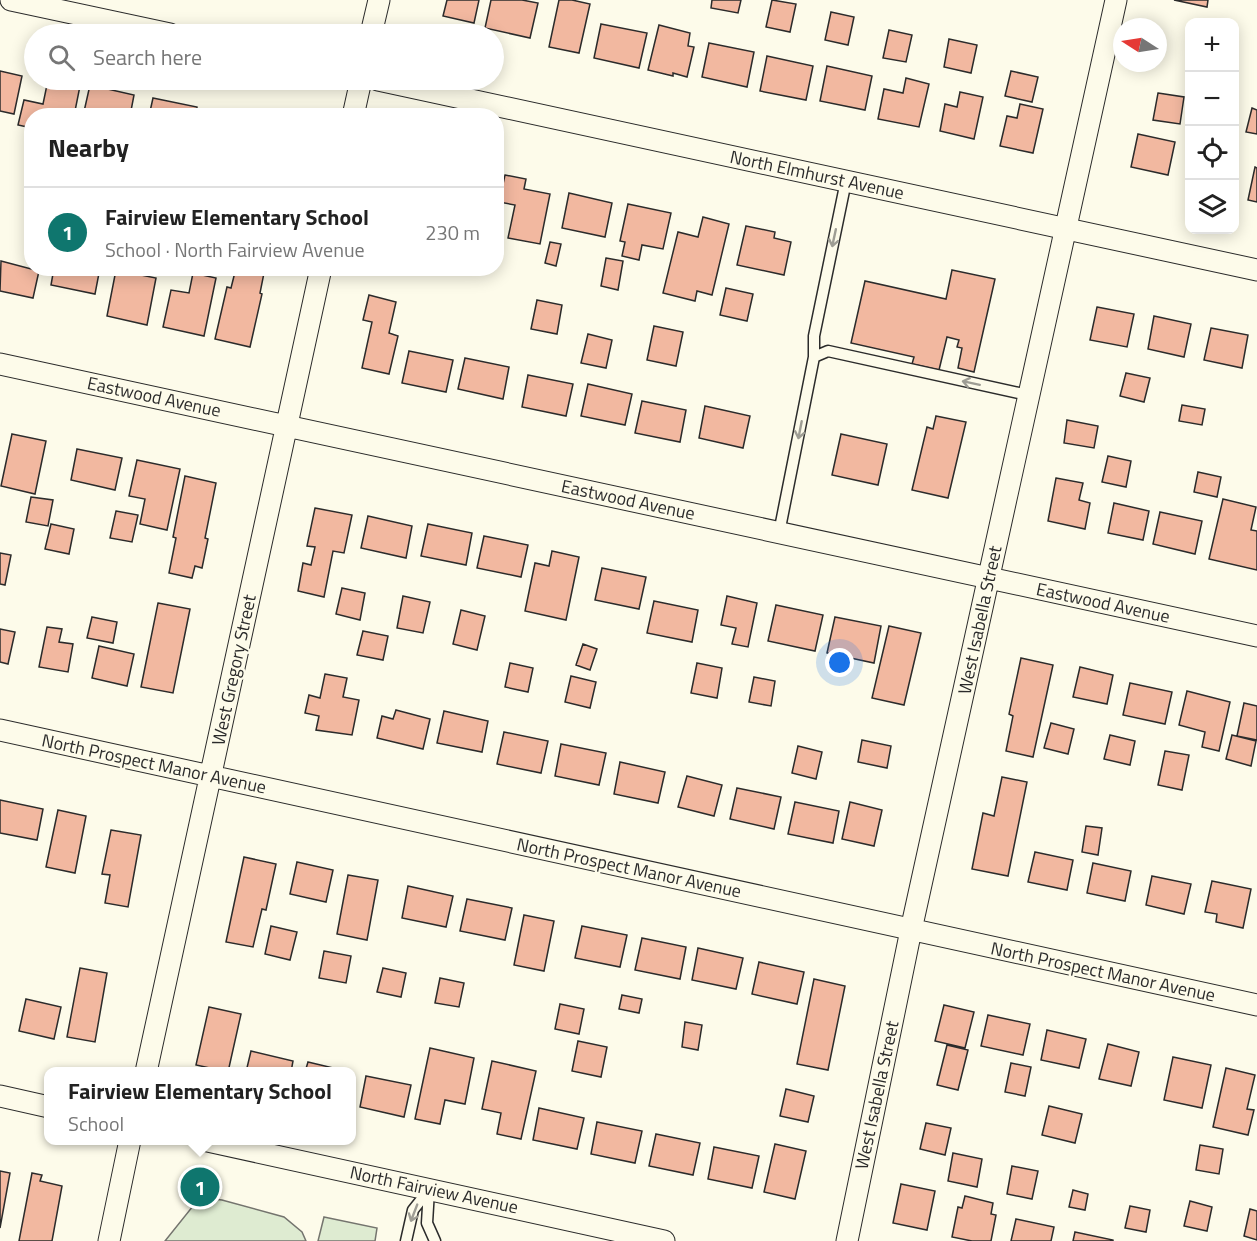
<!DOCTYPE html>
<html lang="en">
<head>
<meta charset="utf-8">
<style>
	:root { --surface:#fff; --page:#f2f2f2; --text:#222; --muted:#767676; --line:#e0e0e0; --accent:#0f766e }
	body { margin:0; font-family:"Titillium Web",sans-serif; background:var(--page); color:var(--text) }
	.controls { position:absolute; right:18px; top:18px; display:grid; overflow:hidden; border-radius:12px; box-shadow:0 3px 15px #0003 }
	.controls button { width:54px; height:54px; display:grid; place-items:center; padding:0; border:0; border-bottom:2px solid var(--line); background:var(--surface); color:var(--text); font:30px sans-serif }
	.compass { position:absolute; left:1113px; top:18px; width:54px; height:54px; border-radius:50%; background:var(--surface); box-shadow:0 3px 15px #0003; rotate:282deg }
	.you { position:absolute; left:840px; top:663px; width:21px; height:21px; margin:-15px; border:4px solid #fff; border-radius:50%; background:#1a73e8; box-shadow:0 0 0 9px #1a73e833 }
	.badge { display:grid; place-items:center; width:39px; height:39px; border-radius:50%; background:var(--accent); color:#fff; font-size:20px; font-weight:700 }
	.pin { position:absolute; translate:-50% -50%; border:3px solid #fff; box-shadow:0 2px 6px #0006 }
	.popup { position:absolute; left:44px; top:1067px; width:312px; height:78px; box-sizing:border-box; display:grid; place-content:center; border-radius:12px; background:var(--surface); filter:drop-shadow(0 2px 4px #0005); font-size:20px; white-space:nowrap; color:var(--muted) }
	.popup b { font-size:22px; color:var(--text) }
	.popup::after { content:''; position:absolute; left:50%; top:100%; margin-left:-12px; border:12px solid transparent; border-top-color:var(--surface) }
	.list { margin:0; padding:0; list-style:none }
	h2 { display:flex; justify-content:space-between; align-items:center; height:78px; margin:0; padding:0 24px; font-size:26px }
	h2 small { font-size:20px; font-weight:400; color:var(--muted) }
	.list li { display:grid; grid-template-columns:39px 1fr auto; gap:18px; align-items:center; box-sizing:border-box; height:90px; padding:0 24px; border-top:2px solid var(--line) }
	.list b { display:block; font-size:22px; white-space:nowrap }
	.list p { margin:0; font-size:20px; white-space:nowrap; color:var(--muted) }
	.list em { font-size:20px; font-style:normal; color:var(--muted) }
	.icon { flex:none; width:33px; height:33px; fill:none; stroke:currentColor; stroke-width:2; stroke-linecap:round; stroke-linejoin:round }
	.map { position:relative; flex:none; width:1257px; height:1241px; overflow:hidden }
	.search { position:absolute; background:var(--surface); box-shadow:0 3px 15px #0003; left:24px; top:24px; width:480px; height:66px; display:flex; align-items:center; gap:15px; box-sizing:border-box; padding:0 21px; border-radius:33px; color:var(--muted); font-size:22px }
	.panel { position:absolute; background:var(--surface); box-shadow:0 3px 15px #0003; left:24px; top:108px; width:480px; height:168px; border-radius:24px }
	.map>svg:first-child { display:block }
</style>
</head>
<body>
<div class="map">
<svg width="1257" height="1241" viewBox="0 0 1257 1241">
	<rect width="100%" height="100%" fill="#fdfbea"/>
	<path fill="#deebd1" stroke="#74746e" stroke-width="1.5" d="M205 1198 222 1200 284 1217 302 1232 306 1241H165L193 1206Z
		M324 1217 377 1228 375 1241H318Z"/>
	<path fill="#f2b8a0" stroke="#2b2b2b" stroke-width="1.5" d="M447 0H479L474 23 443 16Z
		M491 0H522L538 3 530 38 485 28Z
		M559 0H572L590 4 579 53 549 47Z
		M712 0H741L738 13 711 8Z
		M772 0 796 4 790 32 766 27Z
		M1174 0H1208L1207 7Z
		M831 12 854 17 848 45 825 40Z
		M601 24 647 33 639 68 594 58Z
		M659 25 690 33 688 46 694 47 687 77 673 73V76L648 70Z
		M889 30 912 35 906 62 883 58Z
		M949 39 977 45 971 73 944 67Z
		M709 43 754 52 747 87 702 77Z
		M767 56 813 66 806 100 760 91Z
		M827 66 872 76 865 110 820 101Z
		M0 71 22 76 14 114 0 111Z
		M1011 71 1038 77 1032 102 1005 96Z
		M906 78 929 84 919 127 878 119 884 89 903 93Z
		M48 80 81 81 74 116H32V128L18 125 24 100 43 104Z
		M90 85 134 95 130 116H83Z
		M960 92 983 97 974 139 940 131 945 104 957 107Z
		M1158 93 1184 97 1180 124 1153 120Z
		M153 98 197 107 196 116H149Z
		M1020 104 1043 109 1033 153 1000 146 1007 116 1017 118Z
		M1252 108 1257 110V134L1246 132Z
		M1138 134 1175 142 1168 175 1131 167Z
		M1255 167 1257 168V202L1248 200Z
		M505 175 526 179 524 189 550 194 540 244 508 238 515 205 499 202Z
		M569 193 612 203 605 237 562 228Z
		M628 204 671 213 663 249 642 245 639 260 622 256 625 242 620 241Z
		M703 217 729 224 712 295 697 291 695 301 663 293 678 232 698 237Z
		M746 226 775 232 774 238 791 242 784 275 737 265Z
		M550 242 561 244 556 266 545 263Z
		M606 258 623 261 618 290 601 286Z
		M1 261 39 271 33 298 0 291Z
		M54 268H100L95 294 51 285Z
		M236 268H265L260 293 262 294 250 347 215 339 227 287 231 288Z
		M116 270 156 278 147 325 107 316Z
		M952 270 995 279 974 372 958 368 962 348 957 347 959 340 947 337 939 370 912 364 914 357 851 343 865 281 946 299Z
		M193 273 216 278 204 336 163 327 171 290 189 293Z
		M726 288 753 294 747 321 720 315Z
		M369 295 396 302 389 333 398 336 389 374 362 368 372 322 363 320Z
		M537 300 562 305 557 334 531 329Z
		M1097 307 1134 314 1127 347 1090 340Z
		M1154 316 1191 324 1184 357 1148 349Z
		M654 326 683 332 676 366 647 360Z
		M1211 328 1248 335 1242 368 1204 360Z
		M588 334 612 340 606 368 581 363Z
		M409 351 453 360 446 392 402 383Z
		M465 358 509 367 503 399 458 389Z
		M1126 373 1150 378 1144 402 1120 396Z
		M528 375 573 384 566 416 522 407Z
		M588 384 632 394 625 425 581 416Z
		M642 401 686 410 680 442 635 433Z
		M1182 405 1205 409 1202 425 1179 421Z
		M705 406 750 416 743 448 699 438Z
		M936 416 966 422 948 498 912 490 927 427 933 429Z
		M1067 420 1098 426 1094 448 1064 443Z
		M12 434 46 441 35 494 1 486Z
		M841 434 887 444 878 485 832 475Z
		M77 449 122 458 115 490 71 480Z
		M1108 456 1131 461 1126 487 1102 482Z
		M137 460 180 469 167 530 140 524 145 499 129 496Z
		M1198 472 1221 477 1217 497 1194 492Z
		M185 476 216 483 205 538 208 539 202 568 195 566 192 578 169 573 176 538 173 537Z
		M1056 478 1083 483 1079 500 1090 503 1085 529 1048 521Z
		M31 497 53 500 48 526 26 522Z
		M1223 499 1256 507 1251 530 1257 531V570L1209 559Z
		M1114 503 1149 511 1143 540 1108 533Z
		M315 508 352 515 344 553 333 551 324 597 298 591 303 563 311 565 315 547 307 546Z
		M116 511 138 515 132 542 110 538Z
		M1160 512 1202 521 1195 554 1153 544Z
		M368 516 412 526 406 558 361 548Z
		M51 524 74 529 69 554 45 549Z
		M428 524 472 533 466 565 421 556Z
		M484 536 528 545 521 577 477 568Z
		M552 551 579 557 566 620 525 611 535 563 549 566Z
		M0 553 11 555 5 585 0 584Z
		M602 568 646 577 639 609 595 600Z
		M342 588 365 593 360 620 336 614Z
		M403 596 430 602 423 633 397 628Z
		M727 596 757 603 748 647 732 644 736 628 721 625Z
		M654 601 698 610 692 642 647 633Z
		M158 603 190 609 173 693 141 687Z
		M776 605 823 615 815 651 768 641Z
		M461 610 485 616 477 650 453 644Z
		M92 617 117 622 113 643 87 638Z
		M835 617 881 626 874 663 827 653Z
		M889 626 921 633 904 705 872 698Z
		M47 627 62 629 59 642 73 644 68 672 39 667Z
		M0 629 15 632 8 664 0 662Z
		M363 631 388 636 383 660 357 655Z
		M583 644 597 649 590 670 576 665Z
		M99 646 134 654 127 686 92 678Z
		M1021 658 1053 665 1033 757 1006 751 1013 716 1009 714Z
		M510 663 533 668 528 692 505 687Z
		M697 663 722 668 717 698 691 693Z
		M1080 667 1113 675 1107 704 1073 697Z
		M325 674 347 678 343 697 359 700 352 735 316 730 319 716 305 713 309 695 320 698Z
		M571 676 596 682 590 708 565 702Z
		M754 677 775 681 771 706 749 702Z
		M1130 683 1172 692 1165 724 1123 715Z
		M1187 691 1230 702 1219 751 1202 747 1205 732 1179 725Z
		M1244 703 1257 706V740L1237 736Z
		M396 710 430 719 423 749 377 738 382 716 393 719Z
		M444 711 488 721 482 752 437 743Z
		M1051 723 1074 729 1068 754 1044 748Z
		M504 732 548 741 541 773 497 764Z
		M1110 735 1135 741 1130 765 1104 759Z
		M1232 735 1256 741 1251 766 1226 759Z
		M862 740 891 746 887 768 858 762Z
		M561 744 606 753 599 785 555 776Z
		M798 746 822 752 816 779 792 773Z
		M1165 751 1189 755 1182 790 1158 785Z
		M620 762 665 772 658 803 614 794Z
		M687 776 722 785 714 816 678 807Z
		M1002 777 1027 782 1008 876 972 869 983 813 994 816Z
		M737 788 781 797 774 829 730 819Z
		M0 800 43 809 37 840 0 833Z
		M795 802 839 811 833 843 788 834Z
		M850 802 882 810 874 846 842 839Z
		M58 810 86 816 75 873 46 867Z
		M1086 826 1102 828 1098 855 1082 852Z
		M111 830 141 835 128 907 105 903 110 875 102 874Z
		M1035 852 1073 860 1067 890 1028 882Z
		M244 857 276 864 266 910 262 909 253 947 226 942Z
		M297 862 333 870 326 902 290 894Z
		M1093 863 1131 871 1125 901 1087 893Z
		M348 875 378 880 367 940 337 934Z
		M1152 876 1191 884 1184 914 1146 905Z
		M1212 881 1251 889 1243 928 1216 922 1217 914 1205 912Z
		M408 886 453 896 446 927 402 918Z
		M467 899 512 908 505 940 460 931Z
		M524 915 554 921 544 971 514 965Z
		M271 926 297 932 290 960 265 954Z
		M582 926 627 935 620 967 575 958Z
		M642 938 686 947 680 979 635 970Z
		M698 948 743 958 736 989 692 980Z
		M324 951 351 956 346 983 319 978Z
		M759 962 804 972 797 1004 752 994Z
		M80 968 107 973 95 1042 67 1037Z
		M383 968 406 973 401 997 377 992Z
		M440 978 464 983 459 1007 435 1003Z
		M814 979 845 986 828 1070 797 1064Z
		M622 995 642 999 639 1013 619 1009Z
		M26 999 61 1007 54 1039 19 1031Z
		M560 1004 584 1009 579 1034 555 1029Z
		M944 1005 974 1012 965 1048 935 1041Z
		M209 1007 241 1014 228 1072 196 1065Z
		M988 1015 1030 1024 1023 1055 981 1046Z
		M685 1022 702 1025 698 1050 682 1047Z
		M1047 1030 1086 1039 1079 1068 1041 1060Z
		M578 1041 607 1047 601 1077 572 1071Z
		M1108 1044 1139 1052 1131 1086 1099 1079Z
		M947 1045 968 1050 958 1090 937 1085Z
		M430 1048 474 1058 465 1104 445 1100 440 1124 415 1119Z
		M251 1051 293 1061 291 1072H246Z
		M1173 1057 1211 1065 1202 1108 1164 1100Z
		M492 1061 536 1071 521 1139 497 1134 501 1113 482 1109Z
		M308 1062 346 1071V1072H305Z
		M1011 1063 1031 1067 1025 1096 1005 1092Z
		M1226 1068 1255 1075 1247 1109 1254 1110 1248 1135 1213 1127Z
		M366 1076 411 1085 404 1117 360 1107Z
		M786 1089 814 1096 808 1122 780 1116Z
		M1049 1106 1082 1114 1075 1143 1042 1135Z
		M539 1108 584 1118 577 1149 533 1140Z
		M597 1122 642 1131 635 1163 591 1154Z
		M926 1123 951 1128 945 1155 920 1149Z
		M656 1134 700 1143 693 1175 649 1166Z
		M775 1144 806 1151 795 1199 764 1192Z
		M1200 1145 1223 1149 1219 1174 1196 1170Z
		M714 1147 759 1156 752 1188 708 1179Z
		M953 1153 982 1159 977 1187 948 1181Z
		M1012 1166 1038 1171 1032 1199 1007 1194Z
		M0 1171 10 1173 0 1228Z
		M32 1173 42 1175 40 1181 62 1186 52 1241H19Z
		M901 1184 935 1191 927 1230 893 1223Z
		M1073 1190 1088 1194 1085 1210 1069 1207Z
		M965 1196 993 1203 991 1214 996 1215 991 1241H972L952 1237 958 1207 962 1208Z
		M1190 1201 1212 1207 1207 1231 1184 1226Z
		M1130 1206 1150 1210 1146 1232 1125 1228Z
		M1250 1209 1257 1211V1240L1244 1236Z
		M1016 1219 1054 1227 1051 1241H1011Z
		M1075 1232 1113 1240V1241H1073Z"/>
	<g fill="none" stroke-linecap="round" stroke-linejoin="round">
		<defs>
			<path id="lane" d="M814 357 828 351 1028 395
				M779 533 814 357V336L846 181
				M429 1190 427 1223 435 1241
				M406 1241 413 1210 429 1190"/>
			<path id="street" d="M11 0 170 34
				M371 34 379 0
				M378 80 1257 270
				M353 116 361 80
				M0 364 1257 636
				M0 730 1257 1005
				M146 1072 321 268
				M0 1096 49 1107
				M203 1140 664 1241
				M109 1241 130 1140
				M847 1241 911 930 1116 0"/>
		</defs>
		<use href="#lane" stroke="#2b2b2b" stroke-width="13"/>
		<use href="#street" stroke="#2b2b2b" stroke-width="23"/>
		<use href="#lane" stroke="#fdfbea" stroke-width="10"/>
		<use href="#street" stroke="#fdfbea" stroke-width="21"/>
	</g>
	<defs><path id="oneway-shaft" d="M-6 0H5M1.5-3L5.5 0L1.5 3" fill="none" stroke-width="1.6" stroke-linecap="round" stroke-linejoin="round" transform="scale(1.5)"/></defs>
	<g stroke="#9e9d94">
		<use href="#oneway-shaft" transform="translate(834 238) rotate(102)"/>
		<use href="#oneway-shaft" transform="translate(971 383) rotate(-168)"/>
		<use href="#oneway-shaft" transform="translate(800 430) rotate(101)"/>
		<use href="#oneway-shaft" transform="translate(414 1213) rotate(111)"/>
	</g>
	<g text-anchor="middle" stroke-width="4.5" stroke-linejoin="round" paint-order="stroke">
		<g font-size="18" fill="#2b2b2b" stroke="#fdfbea">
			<text transform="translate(817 175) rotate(12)" y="6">North Elmhurst Avenue</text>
			<text transform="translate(154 397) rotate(12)" y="6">Eastwood Avenue</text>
			<text transform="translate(628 500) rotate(12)" y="6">Eastwood Avenue</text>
			<text transform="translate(1103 603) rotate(12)" y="6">Eastwood Avenue</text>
			<text transform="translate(980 620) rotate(-78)" y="6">West Isabella Street</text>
			<text transform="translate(234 670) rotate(-78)" y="6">West Gregory Street</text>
			<text transform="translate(154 764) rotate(12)" y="6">North Prospect Manor Avenue</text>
			<text transform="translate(629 868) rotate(12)" y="6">North Prospect Manor Avenue</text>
			<text transform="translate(1103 972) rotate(12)" y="6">North Prospect Manor Avenue</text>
			<text transform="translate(877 1095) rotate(-78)" y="6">West Isabella Street</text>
			<text transform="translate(434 1190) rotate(12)" y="6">North Fairview Avenue</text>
		</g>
	</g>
</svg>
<div class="controls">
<button>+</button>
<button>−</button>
<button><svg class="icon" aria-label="locate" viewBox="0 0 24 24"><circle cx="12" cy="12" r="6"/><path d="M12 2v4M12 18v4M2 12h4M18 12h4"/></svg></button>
<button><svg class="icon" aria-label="layers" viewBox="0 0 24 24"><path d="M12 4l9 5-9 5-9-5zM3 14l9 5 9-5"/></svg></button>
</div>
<svg class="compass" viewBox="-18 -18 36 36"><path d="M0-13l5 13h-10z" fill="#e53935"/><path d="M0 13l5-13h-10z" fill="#767676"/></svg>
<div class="you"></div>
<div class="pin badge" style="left:200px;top:1187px">1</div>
<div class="popup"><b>Fairview Elementary School</b>School</div>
<div class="search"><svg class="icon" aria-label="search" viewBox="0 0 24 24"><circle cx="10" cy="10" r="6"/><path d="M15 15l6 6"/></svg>Search here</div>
<section class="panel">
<h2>Nearby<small></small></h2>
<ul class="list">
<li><span class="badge">1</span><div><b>Fairview Elementary School</b><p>School · North Fairview Avenue</p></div><em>230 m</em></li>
</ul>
</section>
</div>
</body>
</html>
